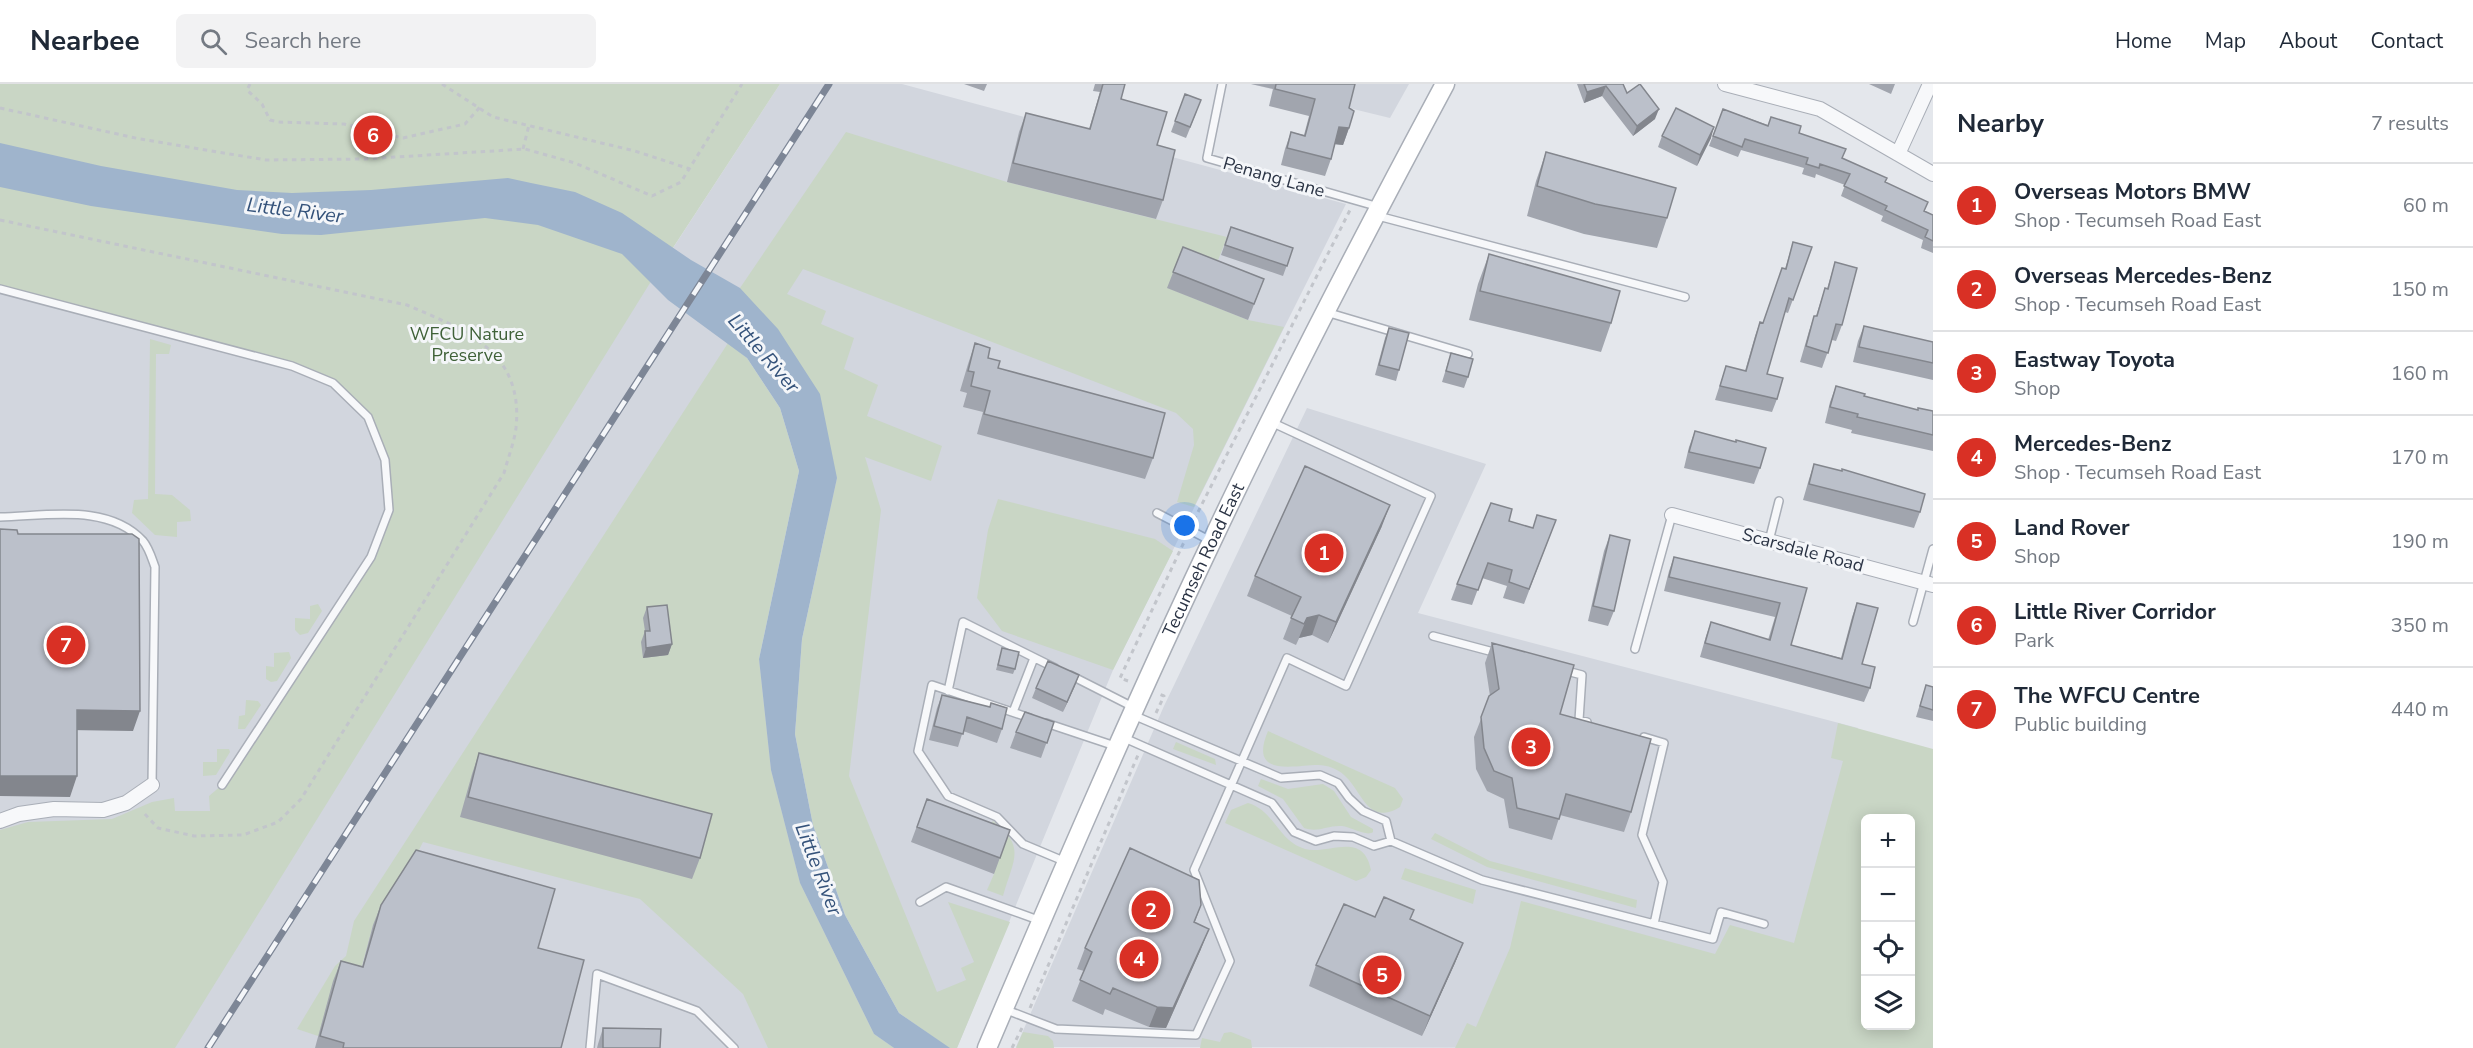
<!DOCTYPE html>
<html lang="en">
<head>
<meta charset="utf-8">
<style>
	:root { --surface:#fff; --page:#f2f2f3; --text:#1f2937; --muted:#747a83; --line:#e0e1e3; --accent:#d93025 }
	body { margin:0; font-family:"Nunito Sans",sans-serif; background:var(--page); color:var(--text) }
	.controls { position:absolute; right:18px; bottom:18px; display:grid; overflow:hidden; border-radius:9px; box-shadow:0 3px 15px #0003 }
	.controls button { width:54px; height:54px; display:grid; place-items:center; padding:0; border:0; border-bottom:2px solid var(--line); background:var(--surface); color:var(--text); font:30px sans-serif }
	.you { position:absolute; left:1185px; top:442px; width:21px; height:21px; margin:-15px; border:4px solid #fff; border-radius:50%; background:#1a73e8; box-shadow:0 0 0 9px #1a73e833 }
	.badge { display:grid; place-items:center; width:39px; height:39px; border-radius:50%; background:var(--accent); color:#fff; font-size:20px; font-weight:700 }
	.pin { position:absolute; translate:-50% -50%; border:3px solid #fff; box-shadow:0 2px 6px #0006 }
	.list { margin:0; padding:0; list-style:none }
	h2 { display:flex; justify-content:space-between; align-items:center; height:78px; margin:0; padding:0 24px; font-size:26px }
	h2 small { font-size:20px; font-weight:400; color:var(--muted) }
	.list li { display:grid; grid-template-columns:39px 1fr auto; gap:18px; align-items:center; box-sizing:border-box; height:84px; padding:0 24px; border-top:2px solid var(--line) }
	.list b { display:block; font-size:22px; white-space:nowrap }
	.list p { margin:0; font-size:20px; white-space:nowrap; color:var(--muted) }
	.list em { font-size:20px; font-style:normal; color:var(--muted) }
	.icon { flex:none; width:33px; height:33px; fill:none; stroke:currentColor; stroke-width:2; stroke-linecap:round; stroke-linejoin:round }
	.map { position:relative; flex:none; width:1933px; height:964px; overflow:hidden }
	header { display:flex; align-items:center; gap:36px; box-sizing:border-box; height:84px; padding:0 30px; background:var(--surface); border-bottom:2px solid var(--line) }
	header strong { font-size:28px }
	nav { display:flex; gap:33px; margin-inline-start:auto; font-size:21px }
	.search { width:420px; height:54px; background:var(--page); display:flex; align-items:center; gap:15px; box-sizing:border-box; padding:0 21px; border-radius:9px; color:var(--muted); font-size:22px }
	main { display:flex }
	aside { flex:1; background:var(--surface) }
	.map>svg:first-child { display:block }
</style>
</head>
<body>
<header>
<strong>Nearbee</strong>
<div class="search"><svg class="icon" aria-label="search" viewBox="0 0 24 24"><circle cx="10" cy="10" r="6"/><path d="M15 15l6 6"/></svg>Search here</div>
<nav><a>Home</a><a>Map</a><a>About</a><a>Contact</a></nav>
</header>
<main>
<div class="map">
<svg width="1933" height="964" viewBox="0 0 1933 964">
	<rect width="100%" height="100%" fill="#e4e7ec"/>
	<path fill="#d2d6de" d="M780 0H902L1346 120 1113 586 957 964 845 831 820 310 708 243 747 274 759 575 874 950 894 964H0V101L673 164Z
		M1251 0H1409L1390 34Z
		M1307 324 1486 380 1418 529 1858 644 1782 964 1016 963 1164 622Z"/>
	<path fill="#c9d6c5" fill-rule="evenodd" d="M0 0H780L650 199 175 964H0V746L28 738 112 735 152 718 174 714 175 727H210L209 712 222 701 371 473 389 426 385 376 368 333 333 299 292 282 0 205Z
		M846 48 1007 98 1227 153 1212 192 1168 204 1248 236 1284 243 1194 423 1177 418 1194 361 1193 345 1176 329 803 185 787 210 826 227 821 240 854 254 844 285 878 301 867 332 942 362 931 397 865 373 881 426 849 692 937 908 966 896 961 884 974 878 948 818 1010 838 957 964H949L899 929 845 831 813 741 795 650 802 555 837 394 740 204Z
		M150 255 171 261 169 270H156L155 410 172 411 190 426 191 437 177 438V453L155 451 132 429 134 416 148 415Z
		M728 259 747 274 780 324 799 387 759 575 771 686 800 799 874 950 894 964H768L743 910 640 815 423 758 409 786 373 841 356 904 318 952 297 945 335 882 346 872 354 837Z
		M998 415 1155 455 1173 467 1113 586 1002 547 977 514 988 446Z
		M318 520 322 527 308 549 300 551 295 546V534L310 535V522Z
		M289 568 291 574 277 597 271 598 266 595V582L274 583V569Z
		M246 616 258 617 261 621 245 645H238L239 632 245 631Z
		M1838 639 1933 665V964H1455L1467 939 1476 943 1510 864 1521 817 1715 870 1730 841 1794 859 1843 677 1831 674ZM1910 734V942H1866V734Z
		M1268 647 1395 704 1403 715 1400 723C1367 743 1362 706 1344 691 1338 685 1327 681 1318 681 1294 681 1248 694 1268 647Z
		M1176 658 1215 675 1216 681 1173 665Z
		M217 665H229L230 668 216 691 203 692V678H217Z
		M1261 695 1288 705 1323 700 1334 707 1351 733 1373 745V748C1367 753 1351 743 1342 742 1327 741 1319 749 1304 744L1283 715 1258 702Z
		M1248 719C1275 727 1278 757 1305 765 1329 771 1363 746 1371 786L1366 793 1356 797 1225 739 1231 726Z
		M993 737C1027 763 1013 776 1003 812L987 806 994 790 981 753Z
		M1435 749 1490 777 1637 816 1636 824 1487 783 1431 755Z
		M1405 784 1476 806 1473 820 1401 795Z
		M1023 948 1048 952 1053 957 1054 964H1016Z
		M1231 948 1251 956 1252 964H1200L1202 954 1220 958 1224 949Z"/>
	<path fill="#9fb4cc" d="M0 59 101 82 237 106 292 109 371 106 508 94 531 99 575 108 622 129 691 176 740 204 778 245 820 310 837 394 802 555 795 650 813 741 845 831 899 929 950 964H894L874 950 800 799 771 686 759 575 799 387 780 324 747 274 668 216 622 170 538 141 485 134 321 151 282 150 91 122 0 103Z"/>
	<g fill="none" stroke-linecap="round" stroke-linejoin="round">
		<defs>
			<path id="service" d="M1222 0 1207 74 1379 123
				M1378 132 1685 213
				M0 205 292 282 333 299 368 333 385 376 389 426 371 473 222 701
				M1326 228 1468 270
				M1157 429 1211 457
				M0 433C47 432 108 419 143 457 149 464 152 475 155 483L152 701
				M1769 457 1779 417
				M1913 538 1933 465
				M1433 552 1497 569
				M1635 565 1672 431
				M1563 586 1582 591 1579 636 1587 638
				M1070 591 1135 624
				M948 607 963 538 1055 584
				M1013 628 1034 574
				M1133 631 1281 694 1320 691 1338 699 1349 714 1363 727 1386 737 1391 757
				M1030 634 932 601 918 667 948 712 997 733 1023 760 1066 778
				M1046 639 1115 662
				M1122 653 1272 719 1294 748 1316 757 1334 752 1353 753 1374 762 1391 757 1482 796 1713 855 1721 828 1764 840
				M1644 653 1664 659 1642 751 1663 798 1654 840
				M920 818 946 803 1041 837
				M1004 925 1056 945 1196 951 1230 877 1194 786 1287 574 1346 602 1431 412 1271 338
				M590 964 597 890 697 927 734 964"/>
			<path id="minor" d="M1725 0 1820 25 1933 90
				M1898 70 1930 0
				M1672 431 1933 501
				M0 737 19 730 54 725 103 726 126 719 152 701"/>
			<g id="secondary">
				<path id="s1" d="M987 964C1059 795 1132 625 1211 459 1284 304 1364 151 1445 0"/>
			</g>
		</defs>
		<use href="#service" stroke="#a9aeb7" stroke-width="10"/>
		<use href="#minor" stroke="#a9aeb7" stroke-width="16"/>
		<use href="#secondary" stroke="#a9aeb7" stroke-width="21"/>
		<path stroke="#c2c5cb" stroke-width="3" stroke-dasharray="4.5 4.5" stroke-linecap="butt" d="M250 0 247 6 262 20 270 36 278 38 344 40 403 54 465 40 480 23
			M442 0 493 33 635 67 690 85
			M0 24 140 55 266 76 364 75 525 65 575 79 652 112 681 98 742 0
			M523 65 529 41
			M0 136 407 221C465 246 524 267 516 344 514 359 508 374 504 389L301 715 278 738 243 751 194 752 158 744 142 727
			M1194 436 1350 126
			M1128 597 1120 594 1185 456
			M1156 629 1164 612 1159 610
			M1030 924 1138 671
			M1012 964 1022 944"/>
		<use href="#service" stroke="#f7f8fa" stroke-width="7"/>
		<use href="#minor" stroke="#f7f8fa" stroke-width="14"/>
		<use href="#secondary" stroke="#fff" stroke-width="18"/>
		<defs>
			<path id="rail" d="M208 964 829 0"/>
		</defs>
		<use href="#rail" stroke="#7d8696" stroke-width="7"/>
		<use href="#rail" stroke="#f4f6f9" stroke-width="4.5" stroke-dasharray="14" stroke-linecap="butt"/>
	</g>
	<path fill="#a1a5ae" d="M964 0H987L984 7Z
		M1095 0H1125L1121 15 1157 61 1163 116 1156 135 1007 98 1019 48 1026 29 1089 45 1100 8 1093 7Z
		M1251 0H1355L1349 24V44L1343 61 1335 60 1331 75 1325 92 1281 81 1285 65 1291 48 1304 51 1309 32 1269 22 1273 5Z
		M1577 0H1623L1627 9 1655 35 1633 52 1602 12 1584 19Z
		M1869 0H1895L1891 10Z
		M1185 10 1197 27 1186 54 1171 48Z
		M1723 25 1768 41 1771 33 1885 99 1925 127 1933 131V169L1921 164 1923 156 1881 137 1883 132 1841 112 1845 101 1816 90 1815 94 1802 90 1804 84 1741 66 1738 73 1709 62Z
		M1662 52 1711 54 1697 82 1658 63Z
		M1546 68 1667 134 1657 164 1584 150 1527 132 1536 97Z
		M1231 143 1293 164 1283 192 1221 171Z
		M1793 158 1812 163 1788 229 1785 228 1767 290 1777 315 1772 328 1715 316 1726 282 1745 287 1755 252 1760 238 1763 239 1785 185Z
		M1183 163 1264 195 1248 236 1167 204Z
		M1489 170 1611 239 1601 268 1469 236 1478 200Z
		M1835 178 1842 241 1836 257 1832 256 1822 284 1800 278 1809 247 1814 232H1816L1825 204 1827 205Z
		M1864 242 1933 258V296L1853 278 1858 257Z
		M1389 244 1399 286 1396 297 1375 291 1385 254Z
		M975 259 998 284 1153 374 1145 395 977 350 983 328 963 323 967 309 960 307 968 280Z
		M1451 269 1468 293 1464 304 1442 298Z
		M1836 302 1864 312 1918 326 1933 327V367L1851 349 1852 346 1825 339 1830 318Z
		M1695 347 1760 384 1754 400 1684 384 1689 363Z
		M1814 380 1920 428 1914 444 1803 416 1809 395Z
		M1537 431 1556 436 1524 520 1503 514 1507 502 1482 494 1472 521 1451 516 1457 500 1509 437 1533 444Z
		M1382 442 1328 559 1312 551 1299 554 1296 561 1283 555 1292 532 1247 512 1255 492Z
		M1610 451 1614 527 1608 542 1588 537 1604 467Z
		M1674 473 1807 504 1791 561 1841 574 1852 533 1857 519 1862 580 1870 604 1864 618 1700 573 1706 552 1711 538 1768 556 1775 533 1664 507 1669 487Z
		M647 523 672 560 668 571 643 574 641 558 645 547 643 534Z
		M1492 559 1560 630 1631 728 1624 748 1560 731 1552 756 1509 744 1504 715 1487 707 1476 685 1474 653 1490 612 1485 579Z
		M1002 564 1015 585 1013 590 996 586Z
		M1079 591 1063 628 1032 614 1036 604Z
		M1926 601 1933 603V637L1916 633Z
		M942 611 1002 645 997 659 963 647 958 663 929 656 937 624Z
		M1054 638 1041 674 1010 664 1016 648Z
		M479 669 700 774 692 795 460 733 472 690Z
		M927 715 1010 746 994 790 911 758Z
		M381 821 538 864 561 964H315L333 897 341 877 362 883 373 841Z
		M1201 821 1195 838 1201 865 1166 944 1149 943 1105 925 1103 931 1072 917 1084 887 1077 885 1085 864Z
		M1414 826 1410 836 1463 859 1455 879 1422 952 1309 902 1316 881 1375 833Z
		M603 944 660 964H597L598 960Z"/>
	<path fill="#83868d" d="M1606 2 1602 12 1584 19 1587 8Z
		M1659 25 1655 35 1633 52 1637 42Z
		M1339 43 1349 44 1343 61 1333 60Z
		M1714 43 1711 54 1697 82 1700 71Z
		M1390 421 1382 442 1328 559 1336 538Z
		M1319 531 1312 551 1299 554 1296 561 1307 534Z
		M672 560 668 571 643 574 646 564Z
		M1079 591 1075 602 1063 628 1067 618Z
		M77 626 140 627 133 647 69 646Z
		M0 692H77L70 713 0 712Z
		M1209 845 1201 865 1166 944 1149 943 1157 923Z
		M1463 859 1455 879 1422 952 1430 932Z"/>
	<path fill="#bbc0ca" stroke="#83868d" stroke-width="1.5" d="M1103 0H1125L1121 15 1167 28 1157 61 1175 66 1163 116 1013 79 1026 29 1090 45Z
		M1276 0H1355L1349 24 1354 27 1349 44 1339 43 1331 75 1287 64 1291 48 1305 52 1315 15 1275 5Z
		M1584 0H1623L1627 9 1640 0 1659 25 1637 42 1606 2 1587 8Z
		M1185 10 1201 16 1190 43 1175 37Z
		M1676 24 1714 43 1700 71 1662 52Z
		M1723 25 1768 42 1771 33 1801 42 1799 49 1846 65 1842 74 1887 94 1885 98 1928 118 1924 127 1933 131V157L1925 153 1928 146 1885 126 1887 122 1844 102 1850 90 1820 80 1819 84 1806 80 1808 74 1745 55 1742 63 1713 52Z
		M1546 68 1676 104 1667 134 1595 120 1537 102Z
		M1231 143 1293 164 1287 182 1225 161Z
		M1793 158 1812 163 1793 216 1789 214 1767 290 1783 294 1777 315 1720 302 1726 282 1746 287 1760 238 1763 239 1782 184 1786 185Z
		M1183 163 1264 195 1254 220 1173 188Z
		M1489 170 1620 207 1611 239 1480 207Z
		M1835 178 1857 184 1842 241 1836 240 1828 269 1806 262 1814 232H1817L1825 204 1828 205Z
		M1864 242 1933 258V279L1859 263Z
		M1389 244 1409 249 1399 286 1379 281Z
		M975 259 990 264 988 274 1000 277 998 284 1165 329 1153 374 984 330 990 307 971 302 974 288 968 287Z
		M1451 269 1473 275 1468 293 1446 287Z
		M1836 302 1865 310 1864 312 1918 326V324L1933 327V351L1857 333 1858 330 1830 323Z
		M1695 347 1736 358V356L1766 364 1760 384 1689 368Z
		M1814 380 1842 387V385L1925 410 1920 428 1809 400Z
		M1305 382 1390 421 1336 538 1319 531 1307 534 1304 540 1291 534 1301 513 1255 492Z
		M1491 419 1512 425 1509 437 1533 444 1537 431 1556 436 1529 505 1509 498 1512 486 1488 479 1478 506 1457 500Z
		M0 445 17 446 18 450H132L139 455 140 627 77 626V692H0Z
		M1610 451 1630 456 1614 527 1593 522Z
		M1674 473 1807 504 1791 561 1842 575 1857 519 1878 524 1862 580 1875 583 1870 604 1705 559 1711 538 1770 556 1780 519 1669 493Z
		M667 521 672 560 646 564 645 547H650L647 523Z
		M1492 559 1574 581 1560 630 1651 655 1631 728 1566 710 1559 735 1517 724 1512 694 1494 687 1484 664 1481 633 1489 612 1499 605Z
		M1002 564 1019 568 1015 585 998 581Z
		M1048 577 1079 591 1067 618 1036 604Z
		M1926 601 1933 603V626L1920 622Z
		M942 611 990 623 991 619 1007 624 1002 645 967 633 963 650 934 642Z
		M1025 628 1054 638 1047 659 1016 648Z
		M479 669 712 730 700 774 468 713Z
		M927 715 1010 746 1000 774 917 743Z
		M1130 764 1199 796 1201 821 1194 838 1209 845 1173 924 1157 923 1113 904 1110 910 1080 896 1092 868 1085 864Z
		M416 766 555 805 538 864 584 876 561 964H343L344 959 320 952 341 877 363 883 381 821Z
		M1384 813 1414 826 1410 835 1463 859 1430 932 1316 881 1344 820 1375 833Z
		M603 944 661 945 660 964H603Z"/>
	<g text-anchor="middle" stroke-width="6" stroke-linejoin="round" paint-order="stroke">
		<g font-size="18" fill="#2b3445" stroke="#f4f6f9">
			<text transform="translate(1274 93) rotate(16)" y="6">Penang Lane</text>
			<text transform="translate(1803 466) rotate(15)" y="6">Scarsdale Road</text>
			<text dy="6" stroke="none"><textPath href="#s1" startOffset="534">Tecumseh Road East</textPath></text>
		</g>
		<g font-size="18" fill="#3f6138" stroke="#f4f6f9">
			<text x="467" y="256">WFCU Nature<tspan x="467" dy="21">Preserve</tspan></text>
		</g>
		<g font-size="20" font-style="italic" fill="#34527a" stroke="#f4f6f9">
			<text transform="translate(295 126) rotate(7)" y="7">Little River</text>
			<text transform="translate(764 269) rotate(49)" y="7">Little River</text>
			<text transform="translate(819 785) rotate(69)" y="7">Little River</text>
		</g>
	</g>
</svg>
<div class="controls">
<button>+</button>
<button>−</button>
<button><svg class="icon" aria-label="locate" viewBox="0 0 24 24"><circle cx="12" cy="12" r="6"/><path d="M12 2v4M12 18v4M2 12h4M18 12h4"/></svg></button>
<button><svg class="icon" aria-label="layers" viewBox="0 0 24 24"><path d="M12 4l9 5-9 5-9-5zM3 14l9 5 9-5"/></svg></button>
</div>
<div class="you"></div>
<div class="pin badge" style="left:1324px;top:469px">1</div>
<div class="pin badge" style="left:1151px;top:826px">2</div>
<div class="pin badge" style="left:1531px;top:663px">3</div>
<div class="pin badge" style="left:1139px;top:875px">4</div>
<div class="pin badge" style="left:1382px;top:891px">5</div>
<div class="pin badge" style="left:373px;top:51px">6</div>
<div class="pin badge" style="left:66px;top:561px">7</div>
</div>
<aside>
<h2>Nearby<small>7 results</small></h2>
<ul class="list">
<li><span class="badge">1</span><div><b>Overseas Motors BMW</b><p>Shop · Tecumseh Road East</p></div><em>60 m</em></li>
<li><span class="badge">2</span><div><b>Overseas Mercedes-Benz</b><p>Shop · Tecumseh Road East</p></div><em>150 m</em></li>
<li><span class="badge">3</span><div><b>Eastway Toyota</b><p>Shop</p></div><em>160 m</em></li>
<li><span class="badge">4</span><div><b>Mercedes-Benz</b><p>Shop · Tecumseh Road East</p></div><em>170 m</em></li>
<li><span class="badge">5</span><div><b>Land Rover</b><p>Shop</p></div><em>190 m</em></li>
<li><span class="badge">6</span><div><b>Little River Corridor</b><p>Park</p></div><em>350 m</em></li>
<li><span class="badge">7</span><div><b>The WFCU Centre</b><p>Public building</p></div><em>440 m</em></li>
</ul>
</aside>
</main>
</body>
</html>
